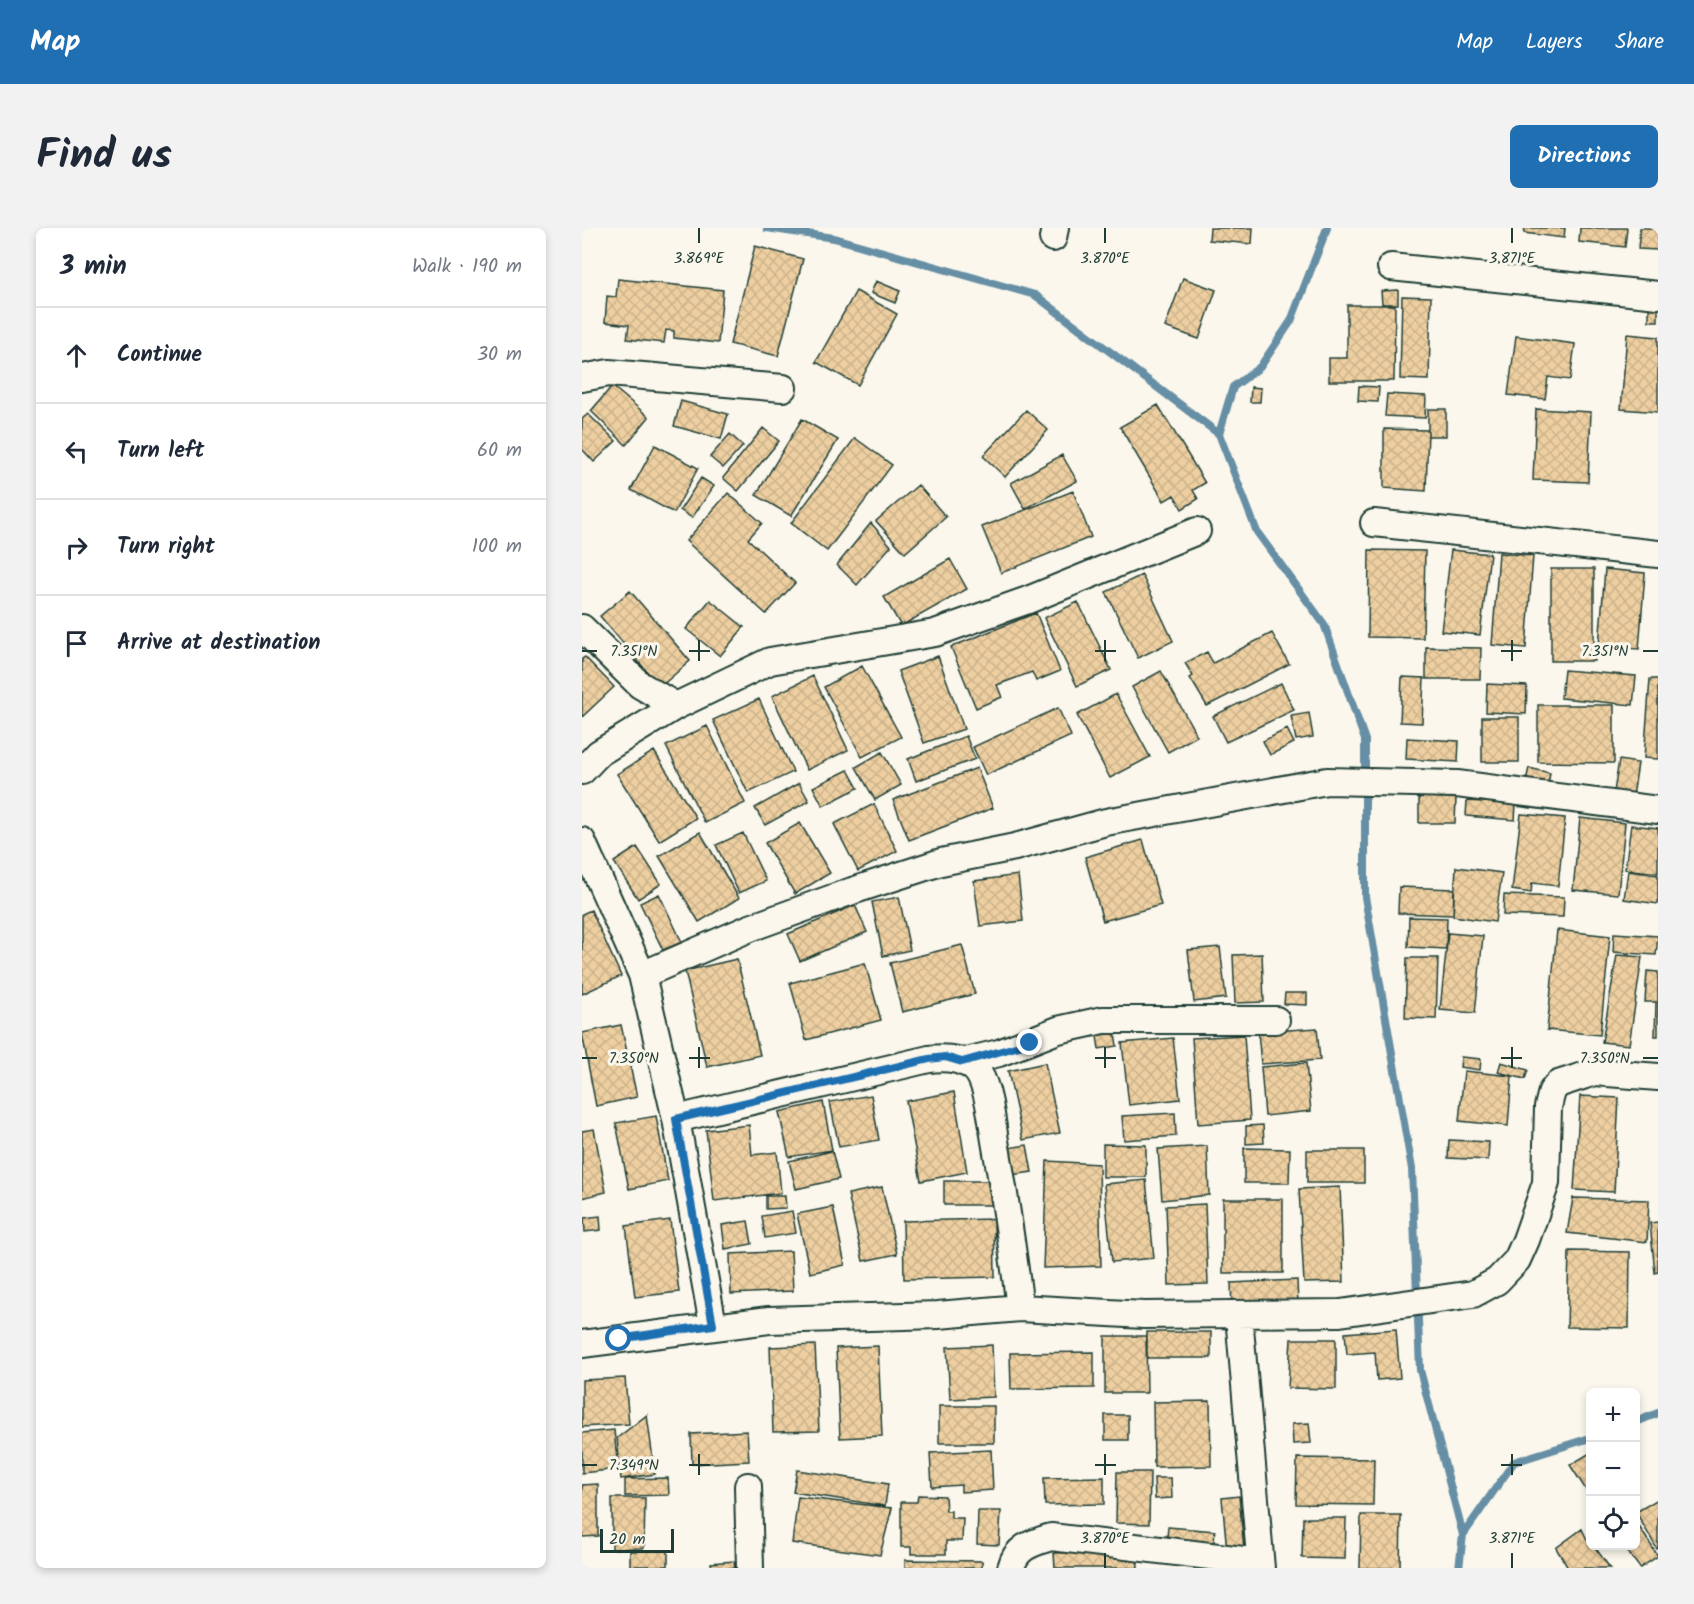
<!DOCTYPE html>
<html lang="en">
<head>
<meta charset="utf-8">
<style>
	:root { --surface:#fff; --page:#f2f2f3; --text:#1f2937; --muted:#747a83; --line:#e0e1e3; --accent:#1f6fb2 }
	body { margin:0; font-family:Kalam,sans-serif; background:var(--page); color:var(--text) }
	.controls { position:absolute; right:18px; bottom:18px; display:grid; overflow:hidden; border-radius:9px; box-shadow:0 3px 9px #0003 }
	.controls button { width:54px; height:54px; display:grid; place-items:center; padding:0; border:0; border-bottom:2px solid var(--line); background:var(--surface); color:var(--text); font:30px sans-serif }
	.scale { position:absolute; left:18px; bottom:15px; width:74px; box-sizing:border-box; padding-left:6px; border:3px solid #1f3d34; border-top:0; font-size:16px; line-height:21px; white-space:nowrap; color:#1f3d34; -webkit-text-stroke:4px #fbf7ec; paint-order:stroke }
	.stop { position:absolute; width:18px; height:18px; margin:-14px; border:4px solid #1f6fb2; border-radius:50%; background:#fff }
	.stop.end { background:#1f6fb2; border-color:#fff; box-shadow:0 2px 6px #0008 }
	.list { margin:0; padding:0; list-style:none }
	h2 { display:flex; justify-content:space-between; align-items:center; height:78px; margin:0; padding:0 24px; font-size:26px }
	h2 small { font-size:20px; font-weight:400; color:var(--muted) }
	.list li { display:grid; grid-template-columns:39px 1fr auto; gap:18px; align-items:center; box-sizing:border-box; height:96px; padding:0 24px; border-top:2px solid var(--line) }
	.list b { display:block; font-size:22px; white-space:nowrap }
	.list em { font-size:20px; font-style:normal; color:var(--muted) }
	.icon { flex:none; width:33px; height:33px; fill:none; stroke:currentColor; stroke-width:2; stroke-linecap:round; stroke-linejoin:round }
	.map { position:relative; flex:none; width:1076px; height:1340px; overflow:hidden; border-radius:9px }
	header { display:flex; align-items:center; gap:36px; box-sizing:border-box; height:84px; padding:0 30px; background:var(--accent); color:#fff }
	header strong { font-size:28px }
	nav { display:flex; gap:33px; margin-inline-start:auto; font-size:21px }
	.intro { display:flex; align-items:center; justify-content:space-between; box-sizing:border-box; height:144px; padding:0 36px }
	h1 { margin:0; font-size:42px }
	.button { padding:15px 27px; border-radius:9px; background:var(--accent); color:#fff; font-size:21px; font-weight:700 }
	main { display:flex; gap:36px; padding:0 36px }
	aside { flex:1; background:var(--surface); border-radius:9px; box-shadow:0 3px 9px #0003 }
	.map>svg:first-child { display:block }
</style>
</head>
<body>
<header>
<strong>Map</strong>
<nav><a>Map</a><a>Layers</a><a>Share</a></nav>
</header>
<div class="intro"><h1>Find us</h1><a class="button">Directions</a></div>
<main>
<aside>
<h2>3 min<small>Walk · 190 m</small></h2>
<ul class="list">
<li><svg class="icon" aria-label="ahead" viewBox="0 0 24 24"><path d="M12 20V5M6 11l6-6 6 6"/></svg><div><b>Continue</b></div><em>30 m</em></li>
<li><svg class="icon" aria-label="left" viewBox="0 0 24 24"><path d="M17 20v-9H6M10 6l-5 5 5 5"/></svg><div><b>Turn left</b></div><em>60 m</em></li>
<li><svg class="icon" aria-label="right" viewBox="0 0 24 24"><path d="M7 20v-9h11M14 6l5 5-5 5"/></svg><div><b>Turn right</b></div><em>100 m</em></li>
<li><svg class="icon" aria-label="arrive" viewBox="0 0 24 24"><path d="M6 21V4h12l-3 4 3 4H6"/></svg><div><b>Arrive at destination</b></div></li>
</ul>
</aside>
<div class="map">
<svg width="1076" height="1340" viewBox="0 0 1076 1340">
	<defs>
		<pattern id="building-cross-hatch" width="8" height="8" patternUnits="userSpaceOnUse" patternTransform="scale(1.5)"><rect width="8" height="8" fill="#eecfa1"/><path d="M0 0l8 8M0 8l8-8" fill="none" stroke="#ccb38b"/></pattern>
	</defs>
	<rect width="100%" height="100%" fill="#fbf7ec"/>
	<filter id="ink" filterUnits="userSpaceOnUse"><feTurbulence type="fractalNoise" baseFrequency=".0167" numOctaves="2"/><feDisplacementMap in="SourceGraphic" scale="12" xChannelSelector="R" yChannelSelector="G"/><feConvolveMatrix kernelMatrix="1 2 1 2 8 2 1 2 1" color-interpolation-filters="sRGB"/></filter>
	<g filter="url(#ink)">
		<g fill="none" stroke-linecap="round" stroke-linejoin="round">
			<path stroke="#668fa5" stroke-width="8" d="M185 0 252 10 453 67 637 206
				M745 0 709 93 678 139 651 159 637 206 675 304 742 396 783 512V669L830 941 838 1142 881 1307 877 1340
				M1054 1194 1076 1185
				M881 1307 932 1234 1008 1210"/>
		</g>
		<path fill="url(#building-cross-hatch)" stroke="#1f3d34" stroke-width="1.5" d="M628 0H671L670 16 627 12Z
			M943 0H983L982 10 942 5Z
			M998 0H1045L1043 19 997 14Z
			M1058 0H1076V22L1056 21Z
			M173 18 221 31 196 128 148 116Z
			M601 50 634 62 617 111 583 99Z
			M36 51 141 62 136 115 92 110V103L84 102 82 115 45 111 47 97 23 94 25 68 34 69Z
			M294 53 318 63 313 75 289 65Z
			M816 62V76H800L799 63Z
			M274 63 315 86 276 157 234 134Z
			M820 68 849 69 847 152 818 151Z
			M765 77H813L812 153H747V130H765Z
			M1067 78H1076V93H1067Z
			M1045 106 1076 109V184L1039 181Z
			M934 108 993 116 988 152 966 149 963 171 926 167Z
			M30 158 67 189 44 217 9 183Z
			M777 158 797 159 796 174 776 173Z
			M669 159 679 160 678 174H668Z
			M805 166 844 168 843 190 803 188Z
			M99 173 146 186 139 211 92 198Z
			M576 177 623 255 611 262 616 271 600 281 592 267 582 273 538 199Z
			M846 181H864V208H846Z
			M954 181 1009 184 1006 254 951 252Z
			M444 182 466 202 423 249 401 228Z
			M6 186 34 213 12 234 0 221V191Z
			M220 191 256 212 209 288 174 267Z
			M181 200 197 213 156 263 141 250Z
			M802 201 846 202 844 263 802 260Z
			M148 206 161 218 141 240 128 229Z
			M273 210 310 237 245 323 209 295Z
			M73 217 116 240 92 285 49 262Z
			M480 227 495 253 443 281 429 255Z
			M119 250 132 258 110 290 98 282Z
			M336 257 364 289 323 325 294 293Z
			M491 263 509 309 419 345 400 299Z
			M146 265 180 295 166 311 213 355 184 386 104 313Z
			M289 295 309 318 275 357 255 337Z
			M787 322 843 323 841 410 786 409Z
			M869 322 908 326 898 407 859 403Z
			M917 325 951 328 944 420 910 417Z
			M368 331 385 361 319 398 302 369Z
			M969 341H1012V433H969Z
			M1023 341 1063 345 1057 421 1017 418Z
			M560 347 591 413 556 430 524 364Z
			M48 363 108 433 78 459 18 388Z
			M128 372 162 399 138 428 104 401Z
			M496 374 529 442 495 458 462 390Z
			M454 385 478 443 454 453 450 444 415 457 420 469 394 480 369 419Z
			M690 405 707 436 625 478 608 450 611 448 603 435 625 424 631 435Z
			M844 419 899 420 898 451H844Z
			M356 428 382 501 342 515 316 443Z
			M3 429 32 459 0 489V431Z
			M280 438 319 509 280 529 242 459Z
			M982 442 1054 448 1051 477 979 470Z
			M579 443 615 508 586 524 550 459Z
			M231 448 266 522 225 542 190 468Z
			M820 449 842 450 840 495 818 494Z
			M1068 451H1076V531L1062 530Z
			M699 455 712 482 644 514 631 488Z
			M905 456 945 458 944 486 904 484Z
			M534 466 568 529 528 550 495 487Z
			M177 471 211 544 166 565 131 492Z
			M956 477H1032V535L956 534Z
			M476 480 489 508 404 547 391 519Z
			M727 485 731 509 714 512 709 488Z
			M900 489H937V534H900Z
			M125 498 163 575 123 595 84 518Z
			M705 501 712 515 688 527 681 513Z
			M384 508 393 531 334 553 326 531Z
			M825 510 877 513 876 534 824 531Z
			M72 523 114 590 77 613 35 546Z
			M300 524 319 557 293 572 274 539Z
			M1037 532 1056 535 1051 568 1032 564Z
			M395 540 411 580 327 612 311 572Z
			M947 540 968 545 965 562 943 557Z
			M266 542 276 560 241 578 231 559Z
			M217 555 227 573 183 597 173 580Z
			M837 569 874 570 873 595H837Z
			M885 573 934 576 933 592 884 588Z
			M292 576 315 623 276 643 252 596Z
			M939 586 983 590 976 658 950 655 949 665 930 662Z
			M998 590 1043 595 1036 666 991 662Z
			M218 595 248 645 213 666 183 615Z
			M1049 597 1076 600V645L1043 641Z
			M118 604 157 670 117 694 77 628Z
			M161 605 184 653 157 665 134 617Z
			M561 612 579 677 521 693 503 629Z
			M55 619 79 656 56 671 32 634Z
			M874 639 920 645 913 694 871 688Z
			M1046 643 1076 647V676L1042 671Z
			M436 647 441 693 398 698 392 653Z
			M817 659 872 661 871 687 816 685Z
			M77 666 100 714 81 722 58 675Z
			M922 667 982 669 981 689 921 687Z
			M317 669 328 722 301 728 290 674Z
			M273 677 285 704 218 733 206 706Z
			M9 682 39 748 0 766V686Z
			M827 689 865 690 864 721 826 719Z
			M975 702 1028 708 1018 807 965 802Z
			M866 705 901 708 893 785 858 782Z
			M1032 705 1076 708 1074 727 1031 724Z
			M380 717 393 766 320 784 308 735Z
			M638 719 644 770 612 774 606 722Z
			M680 726 682 774 653 775 651 727Z
			M1035 727 1060 729 1047 817 1020 814Z
			M825 730H856L854 791 823 790Z
			M155 731 178 827 125 839 103 743Z
			M283 735 299 792 224 812 208 755Z
			M1065 743 1076 744V808H1073L1074 774H1063Z
			M703 765H725V777L702 776Z
			M39 797 55 869 14 878 0 805Z
			M532 799 535 818 517 821 514 802Z
			M735 800 738 832 679 836 676 804Z
			M662 807 668 892 616 896 610 810Z
			M591 810 598 871 547 877 540 815Z
			M879 829 899 831 898 842 878 839Z
			M919 834 946 842 943 851 916 844Z
			M463 835 478 905 441 912 426 843Z
			M724 835 729 883 683 888 679 839Z
			M882 843 930 848 926 898 877 893Z
			M372 864 385 944 339 953 324 873Z
			M289 867 297 912 257 919 248 874Z
			M998 868 1037 870 1032 964 992 962Z
			M241 874 250 922 207 929 197 884Z
			M593 885 594 908 542 912 540 888Z
			M74 888 86 953 47 961 34 895Z
			M167 897 170 927 195 924 199 965 132 973 124 902Z
			M681 897 682 915 664 916V898Z
			M12 901 24 964 0 970V903Z
			M867 912 907 914 906 932 866 930Z
			M521 916 564 917V949H521Z
			M445 917 450 944 430 947 426 920Z
			M625 918 627 967 580 972 576 921Z
			M662 920 708 921 707 955H662Z
			M725 922H782V955H725Z
			M250 923 257 951 214 961 207 933Z
			M465 933 517 936 519 1038 461 1040Z
			M564 952 572 1030 530 1034 522 956Z
			M362 953H415V977H362Z
			M300 959 315 1026 281 1033 266 966Z
			M758 959 762 1054 722 1055 717 961Z
			M184 968H203L204 980 184 981Z
			M991 970 1067 972 1065 1014 985 1005Z
			M641 971H701V1045H641Z
			M623 976 626 1056 587 1057 584 978Z
			M251 979 263 1037 228 1045 215 986Z
			M210 983 214 1005 183 1010 180 988Z
			M18 988 19 1002 3 1004 2 990Z
			M412 991 413 1049 322 1051 321 993Z
			M88 992 97 1064 53 1069 44 998Z
			M166 993 170 1016 143 1021 140 997Z
			M1076 994V1044L1073 1045 1068 995Z
			M209 1023 211 1063 149 1066 148 1026Z
			M987 1023 1048 1024 1047 1100 985 1099Z
			M715 1052 716 1078 650 1080 649 1055Z
			M814 1101 818 1150 795 1152 793 1124 765 1126 763 1105Z
			M565 1104H629V1130H565Z
			M523 1108H564L565 1165H523Z
			M709 1111H754V1161L706 1160Z
			M233 1117 237 1203 191 1204 188 1119Z
			M410 1117 412 1169 368 1171 365 1119Z
			M296 1118 300 1208 258 1210 254 1120Z
			M512 1124V1160L429 1161 428 1125Z
			M43 1150 47 1196 0 1199V1152Z
			M628 1173 629 1238 572 1239 571 1174Z
			M357 1178H412V1215H357Z
			M65 1187 73 1246 39 1251 35 1210Z
			M523 1187H546V1212H523Z
			M727 1195 729 1215 711 1216 710 1196Z
			M32 1202 36 1241 0 1245V1205Z
			M165 1203 167 1233 110 1236 109 1206Z
			M409 1222 411 1262 379 1264V1257L350 1259 348 1225Z
			M1008 1225V1268L988 1237Z
			M715 1230 792 1231 791 1277 714 1276Z
			M215 1242 306 1256 303 1278 211 1264Z
			M535 1244H568L567 1296 534 1295Z
			M522 1249V1276L463 1277 462 1250Z
			M86 1250 87 1267 43 1268V1251Z
			M572 1250H589L590 1270 573 1271Z
			M16 1256V1308L0 1309V1257Z
			M336 1267 363 1268 364 1283H369V1290H381L380 1313H364V1326H329V1319H319V1274H335Z
			M657 1268 662 1321 645 1323 640 1270Z
			M216 1269 310 1280 298 1327 210 1315Z
			M30 1270H63L62 1320 30 1321Z
			M1076 1271V1320L1075 1321 1054 1284Z
			M396 1283H419L417 1317 395 1316Z
			M779 1287H819L818 1340H778Z
			M721 1290H764L763 1331 720 1330Z
			M1054 1294 1076 1328 1058 1340 1041 1318H1054Z
			M586 1299 633 1303 631 1324 584 1320Z
			M1000 1301 1008 1318H1012L1028 1340H986L974 1320Z
			M48 1323H86V1338H48Z
			M555 1323 556 1340H473L472 1325Z
			M323 1332 400 1333V1340H323Z
			M152 1333 153 1340H130L129 1335Z"/>
		<g fill="none" stroke-linecap="round" stroke-linejoin="round">
			<defs>
				<path id="minor" d="M471 10 473 0
					M809 39 1076 67
					M0 150 27 145 201 160
					M792 295 1076 326
					M0 400 58 457 94 478
					M0 543 17 525 94 478 188 433 353 405 446 372 615 303
					M0 613 60 747 94 891 131 1097
					M60 747 168 700 270 663 359 634 433 619 524 594 745 553 875 556 1076 582
					M380 834 417 825 476 802 521 792H694
					M94 891 347 831C363 829 387 830 397 846 407 862 410 894 413 913 423 968 431 1024 438 1080
					M657 1088 679 1340
					M0 1116 187 1092 356 1087 438 1080 562 1087 758 1085 891 1066 915 1053 935 1032 944 1012 964 955 966 879 970 863 976 856 1013 844 1076 849
					M166 1258 168 1340
					M429 1340C434 1319 450 1315 469 1309L678 1334"/>
			</defs>
			<use href="#minor" stroke="#1f3d34" stroke-width="30"/>
			<use href="#minor" stroke="#fbf7ec" stroke-width="26"/>
		</g>
	</g>
	<g fill="none" stroke-linecap="round" stroke-linejoin="round" filter="url(#ink)">
		<path stroke="#1f6fb2" stroke-width="8" d="M37 1111 131 1097 94 891 347 831 363 829 380 834 448 815"/>
	</g>
	<path fill="none" stroke="#1f3d34" stroke-width="2" d="M117 0V15M523 0V15M930 0V15M117 412V433M523 412V433M930 412V433M0 423H15M107 423H128M513 423H534M919 423H940M1061 423H1076M117 819V840M523 819V840M930 819V840M0 830H15M107 830H128M513 830H534M919 830H940M1061 830H1076M117 1226V1247M523 1226V1247M930 1226V1247M0 1237H15M107 1237H128M513 1237H534M919 1237H940M523 1325V1340M930 1325V1340"/>
	<g font-size="15" text-anchor="middle" fill="#1f3d34" stroke="#fbf7ec" stroke-width="6" stroke-linejoin="round" paint-order="stroke">
		<text x="117" y="35">3.869°E</text>
		<text x="523" y="35">3.870°E</text>
		<text x="930" y="35">3.871°E</text>
		<text x="52" y="428">7.351°N</text>
		<text x="1023" y="428">7.351°N</text>
		<text x="52" y="835">7.350°N</text>
		<text x="1023" y="835">7.350°N</text>
		<text x="52" y="1242">7.349°N</text>
		<text x="523" y="1315">3.870°E</text>
		<text x="930" y="1315">3.871°E</text>
	</g>
</svg>
<div class="controls">
<button>+</button>
<button>−</button>
<button><svg class="icon" aria-label="locate" viewBox="0 0 24 24"><circle cx="12" cy="12" r="6"/><path d="M12 2v4M12 18v4M2 12h4M18 12h4"/></svg></button>
</div>
<div class="scale">20 m</div>
<div class="stop" style="left:37px;top:1111px"></div>
<div class="stop end" style="left:448px;top:815px"></div>
</div>
</main>
</body>
</html>
